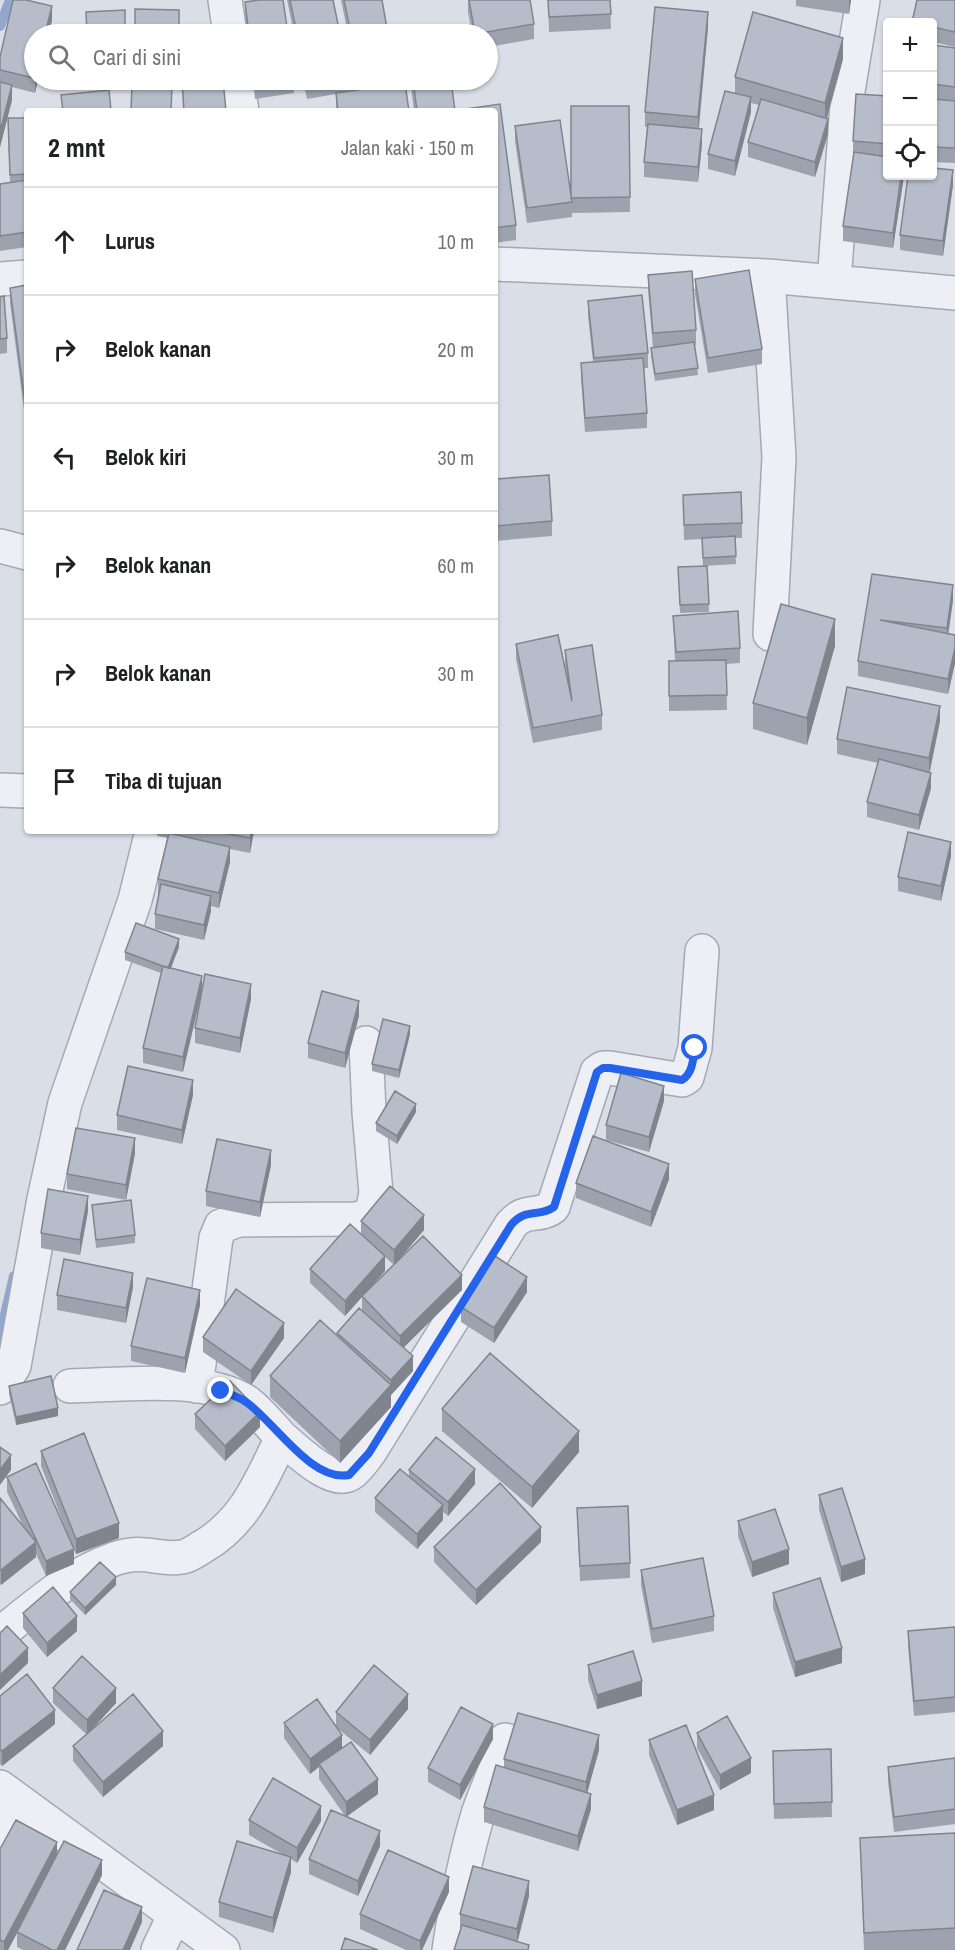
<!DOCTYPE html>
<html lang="id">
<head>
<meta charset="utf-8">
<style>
	:root { --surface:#fff; --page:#f2f2f2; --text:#202124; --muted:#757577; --line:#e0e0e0 }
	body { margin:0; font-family:"Archivo Narrow",sans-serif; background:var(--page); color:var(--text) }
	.controls { position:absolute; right:18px; top:18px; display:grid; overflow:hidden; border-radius:6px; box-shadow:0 2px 4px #0004 }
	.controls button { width:54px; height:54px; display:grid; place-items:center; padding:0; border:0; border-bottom:2px solid var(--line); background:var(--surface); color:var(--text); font:30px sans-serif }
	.stop { position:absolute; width:18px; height:18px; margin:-14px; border:4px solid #2563eb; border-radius:50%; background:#fff }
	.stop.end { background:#2563eb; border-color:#fff; box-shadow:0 2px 6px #0008 }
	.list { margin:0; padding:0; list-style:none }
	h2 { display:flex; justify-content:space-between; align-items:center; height:78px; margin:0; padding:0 24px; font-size:26px }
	h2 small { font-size:20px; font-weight:400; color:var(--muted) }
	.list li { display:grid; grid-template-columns:39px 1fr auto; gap:18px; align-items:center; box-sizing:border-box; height:108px; padding:0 24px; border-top:2px solid var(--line) }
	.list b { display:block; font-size:22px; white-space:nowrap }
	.list em { font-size:20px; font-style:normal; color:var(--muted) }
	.icon { flex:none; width:33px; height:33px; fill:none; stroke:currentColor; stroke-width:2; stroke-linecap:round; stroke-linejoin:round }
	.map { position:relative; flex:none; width:955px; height:1950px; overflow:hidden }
	.search { position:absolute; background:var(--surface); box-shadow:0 2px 4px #0004; left:24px; top:24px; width:474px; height:66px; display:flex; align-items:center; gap:15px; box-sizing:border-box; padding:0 21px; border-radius:33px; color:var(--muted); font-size:22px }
	.panel { position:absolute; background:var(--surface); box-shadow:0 2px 4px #0004; left:24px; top:108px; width:474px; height:726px; border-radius:6px }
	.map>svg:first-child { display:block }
</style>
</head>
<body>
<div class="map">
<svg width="955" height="1950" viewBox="0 0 955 1950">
	<rect width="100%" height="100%" fill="#dadee7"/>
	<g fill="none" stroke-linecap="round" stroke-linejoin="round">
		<path stroke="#91a7cb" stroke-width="10" d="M0 26 10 0
			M0 1336 14 1276"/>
		<defs>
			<path id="minor" d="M225 0 230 34
				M237 80 242 111
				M495 264 768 276 955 293
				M768 276 779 457 770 634
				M0 279 27 277
				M834 282 848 91 863 0
				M0 546 27 553
				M0 790 27 791
				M196 1386 216 1238 221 1226 239 1220 355 1219 367 1217 372 1212 376 1193 369 1112 366 1043
				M0 1388 14 1366 44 1199 65 1103 135 900 152 831
				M282 1438C297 1450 331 1485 350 1474 358 1469 364 1459 369 1453L511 1225C526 1207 539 1218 553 1207L597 1072 603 1068H610L682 1080 687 1077 695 1048 702 951
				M0 1634C35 1606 71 1574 114 1559 145 1548 157 1561 182 1557 189 1556 197 1550 202 1547 246 1522 260 1481 282 1438 271 1426 260 1412 247 1402 205 1374 119 1385 70 1386
				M0 1787 223 1950
				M0 1840 20 1804
				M158 1950 174 1916
				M449 1950C456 1904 465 1858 478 1814 487 1787 498 1767 505 1740"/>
		</defs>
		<use href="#minor" stroke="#a3a8b4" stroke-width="36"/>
		<use href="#minor" stroke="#edeff5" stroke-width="33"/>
	</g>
	<path fill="#9da2ae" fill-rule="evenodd" d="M287 0H333L340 34H294Z
		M341 0H382L388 34H348Z
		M468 0 534 24V39L488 47V34H472L468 12Z
		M548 0H610L611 29 549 32Z
		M796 0H851L849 14 796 6Z
		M955 0V47L933 42V22Z
		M245 2 288 34H247L245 17Z
		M52 21 48 34H34V80H38L35 93 12 87V100L0 147V57Z
		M708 27 699 129 702 144 698 182 644 177V162L647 127H645V112Z
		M933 45 955 48V163L933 162Z
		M843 59 827 119 828 134 815 177 748 157V142L759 105 751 103V112L735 176 708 169V154L735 93V77Z
		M134 80H179L178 83H134Z
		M253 80H294V93L255 99Z
		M303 80H348V91L339 93 358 90 356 80H395V85L409 111H336V94L307 99Z
		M410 80H451L455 111H414Z
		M182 81 226 111H183Z
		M888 96V176H904L893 248 843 241V226L853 156V141Z
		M571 106H629L630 212 572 213V217L527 223 515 141V126L571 200Z
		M495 111 516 225V240L495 243Z
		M27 118V247L0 251V184L10 182 8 133Z
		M953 185 943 256 900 250V235Z
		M648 275 696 330V345H695L698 375 655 381 651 356V348H653L648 290Z
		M695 279 762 349V364L708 373 695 294Z
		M27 285V425H26L10 303V288Z
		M0 297 7 338V353L0 354Z
		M588 301 648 353V368H644L647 413V428L585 432 581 378V363L593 362 588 316Z
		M495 479 552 521V536L495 541Z
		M683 495 742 523V538H735L736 564 703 566 702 539 684 540Z
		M707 566 709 612 680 613 678 567Z
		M872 574 953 600 948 634 955 635V663L948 694 858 676V661Z
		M673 616 740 648V663L726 664 727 710 669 711V661H675Z
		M516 644 567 676 565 665V650L602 715V730L533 743 516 659Z
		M835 646 807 745 753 729V703Z
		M940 721 930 772 931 788 919 830 867 817V802L878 763 837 754V739Z
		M157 831H254L250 853 230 849V862L219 908 211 906V911L204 940 155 929V914L159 894H158V879L168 838 157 836Z
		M951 856 941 901 898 891V877Z
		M179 947 170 968 202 976 183 1072 143 1063V1048L161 973 125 960V952Z
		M251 999 240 1053 195 1043V1028Z
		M359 1016 345 1068 308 1058V1043Z
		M410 1034 399 1078 372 1071V1064Z
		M193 1095 182 1144 117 1130V1115Z
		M664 1101 649 1152 606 1140V1125Z
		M416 1112 397 1144 376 1131V1123Z
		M135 1153 126 1200 67 1189V1174Z
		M271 1165 260 1217 206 1206V1191Z
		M669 1179 651 1227 576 1198V1183Z
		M92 1205 135 1235V1243L96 1248Z
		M88 1211 80 1255 41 1248V1233Z
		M361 1221 424 1230 398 1261 462 1290 403 1348 413 1371 391 1395V1407L340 1463 270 1397V1376L337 1336V1333L362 1311V1297L345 1316 310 1283V1269L361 1234ZM385 1257 394 1265 368 1290 385 1271Z
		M133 1287 126 1323 57 1310V1295Z
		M527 1292 494 1343 461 1322V1307Z
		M200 1305 185 1373 131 1361V1346Z
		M203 1337 284 1338 251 1385 203 1352Z
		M9 1386 58 1416 16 1425 9 1394Z
		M442 1409 579 1452 532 1508 442 1431Z
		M195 1414 260 1427 225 1461 195 1429Z
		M41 1451 119 1538 76 1554 74 1550V1564L46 1576 36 1554V1557L1 1585 0 1584V1498L24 1528 7 1492V1477L70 1540 41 1466Z
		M409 1470 475 1484 448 1516 443 1512V1520L417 1549 375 1512V1498L409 1477Z
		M819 1495 865 1574 841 1582 819 1510Z
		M577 1508 630 1563V1578L580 1581Z
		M738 1521 789 1564 752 1577 738 1536Z
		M541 1542 476 1605 434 1562V1547Z
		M641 1570 714 1616V1631L652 1643 641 1585Z
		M116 1585 85 1615 70 1599V1592Z
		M773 1593 842 1663 795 1677 773 1608Z
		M23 1613 77 1631 47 1657 23 1628Z
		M955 1627V1712L914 1716 908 1646V1631Z
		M588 1665 642 1696 597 1709 588 1680Z
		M53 1688 116 1703 91 1730 163 1746 103 1797 73 1761V1746L86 1734 53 1703Z
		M0 1696 55 1724 2 1766 0 1764Z
		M408 1709 370 1755 337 1728 342 1748 378 1794 347 1816 380 1846 358 1896 309 1874V1859L345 1816 319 1779V1767L310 1774 284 1738V1723L336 1726V1712Z
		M697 1733 751 1773 720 1790 697 1748Z
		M493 1739 460 1800 428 1782V1768Z
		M649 1740 714 1810 677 1825 649 1755Z
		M831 1749 832 1817 774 1819 773 1751Z
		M599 1750 587 1793 591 1809 578 1851 484 1822V1807L504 1768V1759Z
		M955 1758V1824L894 1832 888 1782V1767Z
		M249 1820 321 1821 297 1863 291 1859V1872L273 1933 219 1917V1902L282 1854 249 1835Z
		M955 1833V1950H864L860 1838Z
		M0 1849 57 1854 102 1875 65 1950H23L17 1947V1932L20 1928 8 1950H0Z
		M449 1892 422 1950H406L360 1929V1914Z
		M529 1896 517 1942 529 1950 460 1929V1914Z"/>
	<path fill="#80848d" d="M849 0H851L849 14Z
		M52 6V21L48 34H45Z
		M708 12V27L698 132V117Z
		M843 38V59L825 124V103Z
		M35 80H38L35 93Z
		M12 85V100L0 147V132Z
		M751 97V112L735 176V161Z
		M828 119V134L815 177V162Z
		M702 129V144L698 182V167Z
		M953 170V185L943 256V241Z
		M901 176H904L893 248V233Z
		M953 585V600L947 643V628Z
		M835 619V646L807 745V718Z
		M955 648V663L948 694V679Z
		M940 706V721L929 773V758Z
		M931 773V788L919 830V815Z
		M252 831H254L250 853V838Z
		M951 842V856L941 901V886Z
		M230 847V862L219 908V893Z
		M211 896V911L204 940V925Z
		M179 939V947L168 976V968Z
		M202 976V991L183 1072V1057Z
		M251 984V999L240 1053V1038Z
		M359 1001V1016L345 1068V1053Z
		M410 1026V1034L399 1078V1070Z
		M193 1080V1095L182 1144V1130Z
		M664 1086V1101L649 1152V1137Z
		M416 1104V1112L397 1144V1136Z
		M135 1138V1153L126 1200V1185Z
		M271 1150V1165L260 1217V1202Z
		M669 1164V1179L651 1227V1212Z
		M88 1196V1211L80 1255V1240Z
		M424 1215V1230L394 1265V1250Z
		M385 1256V1271L345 1316V1301Z
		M133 1273V1287L126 1323V1308Z
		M462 1275V1290L400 1351V1336Z
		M527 1277V1292L494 1343V1328Z
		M200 1290V1305L185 1373V1358Z
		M284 1323V1338L251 1385V1371Z
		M413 1356V1371L391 1395V1380Z
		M391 1385V1407L340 1463V1441Z
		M58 1408V1416L16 1425V1417Z
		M260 1412V1427L225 1461V1446Z
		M579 1431V1452L532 1508V1487Z
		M11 1455V1470L0 1485V1470Z
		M475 1469V1484L448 1516V1502Z
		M443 1505V1520L417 1549V1534Z
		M119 1523V1538L76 1554V1539Z
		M541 1527V1542L476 1605V1590Z
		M36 1542V1557L1 1585V1570Z
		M74 1549V1564L46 1576V1561Z
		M789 1549V1564L752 1577V1562Z
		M865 1559V1574L841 1582V1567Z
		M116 1577V1585L85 1615V1608Z
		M77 1616V1631L47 1657V1643Z
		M28 1648V1663L0 1690V1675Z
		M842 1648V1663L795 1677V1662Z
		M642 1681V1696L597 1709V1695Z
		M116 1688V1703L87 1735V1720Z
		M408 1694V1709L370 1755V1740Z
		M55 1710V1724L2 1766V1751Z
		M493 1724V1739L460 1800V1785Z
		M163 1731V1746L103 1797V1782Z
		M342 1735V1750L319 1764V1767L310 1774V1759Z
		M599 1735V1750L586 1797V1782Z
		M751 1758V1773L720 1790V1775Z
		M378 1779V1794L346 1817V1802Z
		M591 1794V1809L578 1851V1836Z
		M714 1795V1810L677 1825V1810Z
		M321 1806V1821L297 1863V1848Z
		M380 1831V1846L358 1896V1881Z
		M57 1842V1857L8 1950H4V1942Z
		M291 1857V1872L273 1933V1918Z
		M102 1860V1875L65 1950H57Z
		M449 1877V1892L422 1950H420V1941Z
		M529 1881V1896L517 1944V1929Z
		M142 1907V1922L130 1950H123Z"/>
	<path fill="#b7bcca" stroke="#80848d" stroke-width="1.5" d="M13 0H26L52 6 45 34H34V78L0 70V57Z
		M259 0H283L288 34H249L245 2Z
		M290 0H333L340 34H297Z
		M344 0H382L388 34H351Z
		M469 0H530L534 24 475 34Z
		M548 0H610L611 14 549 17Z
		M917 0H955V32L933 27V22H912Z
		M655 7 708 12 698 117 645 112Z
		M135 9 179 10V34H135Z
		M125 10V34H87L86 12Z
		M753 12 843 38 825 103 735 77Z
		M933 45 955 48V87L933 84Z
		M206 80H223L226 111H184L182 81Z
		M255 80H285L255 84Z
		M306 80H331L307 84Z
		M413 80H451L455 111H417Z
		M0 82 12 85 0 132Z
		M405 83 409 111H338L336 93Z
		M132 84 172 85 171 111H131Z
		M109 90 111 111H63L61 95Z
		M725 91 751 97 735 161 708 154Z
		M856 94 888 96V144L853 141Z
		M761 99 828 119 815 162 748 142Z
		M933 99 955 101V148L933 147Z
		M500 104 516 225 495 228V111L459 110Z
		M571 106H629L630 197 571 198Z
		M8 118H27V174L10 175Z
		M560 120 572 202 527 208 515 126Z
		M648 124 702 129 698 167 644 162Z
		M854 152 888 157V176H901L893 233 843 226Z
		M933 168 953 170 943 241 900 235 908 176H933Z
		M27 180V232L0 236V184Z
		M749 270 762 349 708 358 695 279Z
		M692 271 696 330 653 333 648 275Z
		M27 285V410H26L10 288Z
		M642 295 648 353 594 358 588 301Z
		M4 296 7 338 0 339V297Z
		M694 342 698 368 655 374 651 348Z
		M643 358 647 413 585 418 581 363Z
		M549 475 552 521 495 526V479Z
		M741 492 742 523 684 525 683 495Z
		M735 536 736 556 703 558 702 538Z
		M707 566 709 604 680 605 678 567Z
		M872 574 953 585 947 628 880 620 955 635V648L948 679 858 661Z
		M781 604 835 619 807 718 753 703Z
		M738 611 740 648 676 652 673 616Z
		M558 635 572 701 565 650 592 645 602 715 533 728 516 644Z
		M726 660 727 695 669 696V661Z
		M847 687 940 706 929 758 837 739Z
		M879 759 931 773 919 815 867 802Z
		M212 831H252L250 838Z
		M908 832 951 842 941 886 898 877Z
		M169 833 230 847 219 893 158 879Z
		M161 884 211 896 204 925 155 914Z
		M136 923 179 939 168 968 125 952Z
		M163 966 202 976 183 1057 143 1048Z
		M205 974 251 984 240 1038 195 1028Z
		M322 991 359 1001 345 1053 308 1043Z
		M383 1019 410 1026 399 1070 372 1064Z
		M128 1066 193 1080 182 1130 117 1115Z
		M621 1073 664 1086 649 1137 606 1125Z
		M395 1091 416 1104 397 1136 376 1123Z
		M76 1128 135 1138 126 1185 67 1174Z
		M593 1136 669 1164 651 1212 576 1183Z
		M217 1139 271 1150 260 1202 206 1191Z
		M390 1186 424 1215 394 1250 361 1221Z
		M48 1189 88 1196 80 1240 41 1233Z
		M131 1200 135 1235 96 1240 92 1205Z
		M350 1224 385 1256 345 1301 310 1269Z
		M423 1236 462 1275 400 1336 362 1296Z
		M495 1256 527 1277 494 1328 461 1307Z
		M64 1259 133 1273 126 1308 57 1295Z
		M147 1278 200 1290 185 1358 131 1346Z
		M236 1289 284 1323 251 1371 203 1337Z
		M359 1308 413 1356 391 1380 337 1333Z
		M320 1320 391 1385 340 1441 270 1376Z
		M490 1353 579 1431 532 1487 442 1409Z
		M51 1376 58 1408 16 1417 9 1386Z
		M230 1381 260 1412 225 1446 195 1414Z
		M84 1433 119 1523 76 1539 41 1451Z
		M436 1437 475 1469 448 1502 409 1470Z
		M0 1447 11 1455 0 1470Z
		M36 1463 74 1549 46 1561 7 1477Z
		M400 1469 443 1505 417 1534 375 1498Z
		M500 1483 541 1527 476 1590 434 1547Z
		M842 1488 865 1559 841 1567 819 1495Z
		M0 1498 36 1542 1 1570 0 1569Z
		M628 1506 630 1563 580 1566 577 1508Z
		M775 1509 789 1549 752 1562 738 1521Z
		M703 1558 714 1616 652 1629 641 1570Z
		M100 1562 116 1577 85 1608 70 1592Z
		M820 1578 842 1648 795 1662 773 1593Z
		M53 1587 77 1616 47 1643 23 1613Z
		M7 1626 28 1648 0 1675V1633Z
		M955 1627V1697L914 1701 908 1631Z
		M633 1651 642 1681 597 1695 588 1665Z
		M82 1656 116 1688 87 1720 53 1688Z
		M374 1665 408 1694 370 1740 336 1712Z
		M27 1674 55 1710 2 1751 0 1749V1696Z
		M133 1694 163 1731 103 1782 73 1746Z
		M317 1699 342 1735 310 1759 284 1723Z
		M461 1707 493 1724 460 1785 428 1768Z
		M518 1713 599 1735 586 1782 504 1759Z
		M727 1716 751 1758 720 1775 697 1733Z
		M686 1725 714 1795 677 1810 649 1740Z
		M351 1742 378 1779 346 1802 319 1764Z
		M831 1749 832 1802 774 1804 773 1751Z
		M955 1758V1809L894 1817 888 1767Z
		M496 1765 591 1794 578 1836 484 1807Z
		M273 1778 321 1806 297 1848 249 1820Z
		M331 1810 380 1831 358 1881 309 1859Z
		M16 1820 57 1842 4 1942 0 1940V1849Z
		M955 1833V1928L864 1933 860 1838Z
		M64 1841 102 1860 57 1950H52L17 1932Z
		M237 1841 291 1857 273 1918 219 1902Z
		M388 1850 449 1877 420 1941 360 1914Z
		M473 1866 529 1881 517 1929 460 1914Z
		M104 1890 142 1907 123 1950H77Z
		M462 1925 529 1945 528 1950H454Z
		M345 1938 378 1950H341Z"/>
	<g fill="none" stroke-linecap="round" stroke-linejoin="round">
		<path stroke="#2563eb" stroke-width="8" d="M221 1391C230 1394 239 1397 246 1402 274 1421 311 1482 349 1475L369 1453 511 1225C526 1207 539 1218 554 1207L597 1072 603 1068H610L682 1080C693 1073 693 1059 695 1048"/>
	</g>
</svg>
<div class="controls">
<button>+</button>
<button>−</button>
<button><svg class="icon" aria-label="locate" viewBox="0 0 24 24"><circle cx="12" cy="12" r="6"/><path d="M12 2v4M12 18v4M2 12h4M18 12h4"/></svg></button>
</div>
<div class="stop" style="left:695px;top:1048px"></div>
<div class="stop end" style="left:221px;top:1391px"></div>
<div class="search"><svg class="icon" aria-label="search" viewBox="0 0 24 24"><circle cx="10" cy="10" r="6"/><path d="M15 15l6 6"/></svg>Cari di sini</div>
<section class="panel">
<h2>2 mnt<small>Jalan kaki · 150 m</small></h2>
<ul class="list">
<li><svg class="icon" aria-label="ahead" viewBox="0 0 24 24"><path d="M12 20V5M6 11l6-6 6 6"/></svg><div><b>Lurus</b></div><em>10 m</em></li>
<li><svg class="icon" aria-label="right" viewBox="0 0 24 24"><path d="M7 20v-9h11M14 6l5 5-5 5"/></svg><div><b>Belok kanan</b></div><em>20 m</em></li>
<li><svg class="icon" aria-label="left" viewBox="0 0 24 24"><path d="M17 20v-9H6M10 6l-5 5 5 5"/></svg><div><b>Belok kiri</b></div><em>30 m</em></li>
<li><svg class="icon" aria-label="right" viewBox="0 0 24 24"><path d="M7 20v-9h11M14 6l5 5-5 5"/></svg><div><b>Belok kanan</b></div><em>60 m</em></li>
<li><svg class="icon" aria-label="right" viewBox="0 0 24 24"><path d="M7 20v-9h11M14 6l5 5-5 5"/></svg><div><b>Belok kanan</b></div><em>30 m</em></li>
<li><svg class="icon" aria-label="arrive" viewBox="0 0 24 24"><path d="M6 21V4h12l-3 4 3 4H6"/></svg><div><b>Tiba di tujuan</b></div></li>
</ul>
</section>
</div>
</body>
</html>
